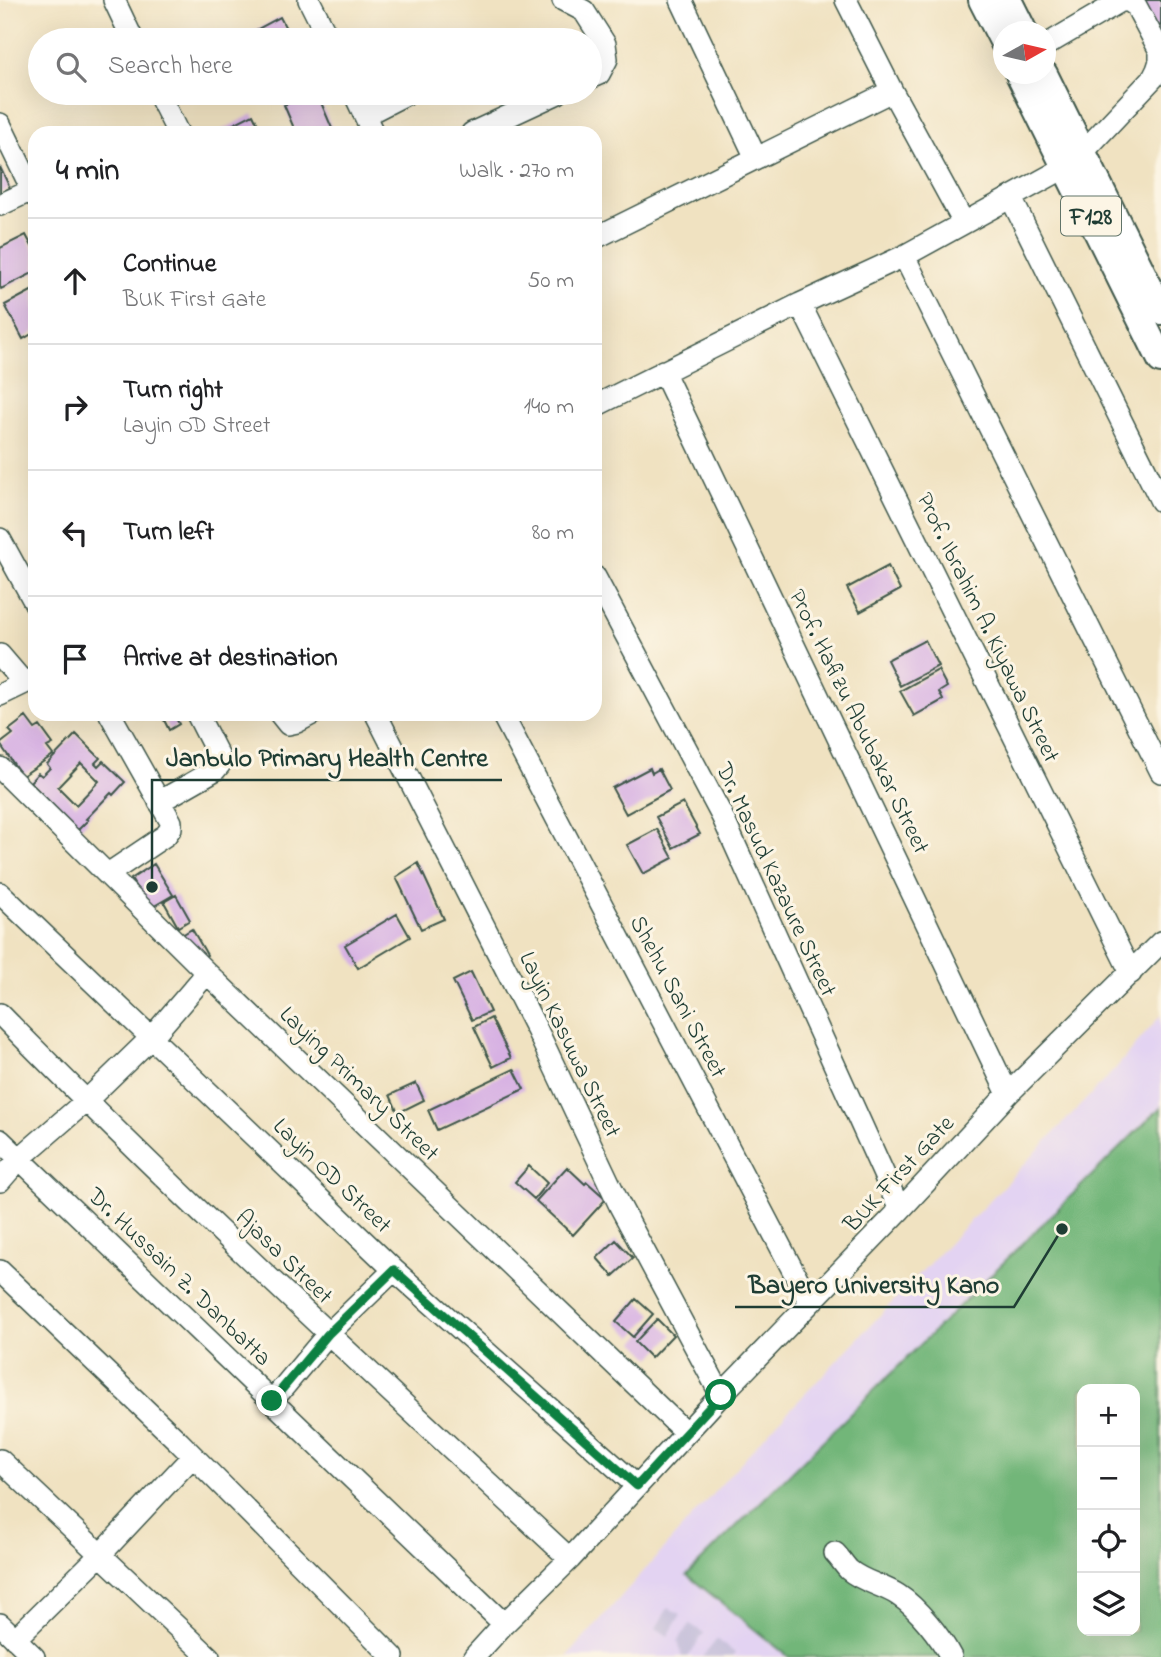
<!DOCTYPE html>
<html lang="en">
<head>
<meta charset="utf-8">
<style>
	:root { --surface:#fff; --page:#f2f2f2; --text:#202124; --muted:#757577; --line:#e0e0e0 }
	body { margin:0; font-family:"Indie Flower",sans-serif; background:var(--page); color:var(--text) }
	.controls { position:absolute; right:21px; bottom:21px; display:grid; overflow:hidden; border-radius:14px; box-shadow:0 7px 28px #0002 }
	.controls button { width:63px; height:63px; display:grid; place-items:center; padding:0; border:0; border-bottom:2px solid var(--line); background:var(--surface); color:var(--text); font:35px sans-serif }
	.compass { position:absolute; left:993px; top:21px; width:63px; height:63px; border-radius:50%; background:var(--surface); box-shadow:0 7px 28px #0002; rotate:82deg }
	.stop { position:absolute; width:21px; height:21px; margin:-16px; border:5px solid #0b8043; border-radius:50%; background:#fff }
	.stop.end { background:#0b8043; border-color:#fff; box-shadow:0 2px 7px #0008 }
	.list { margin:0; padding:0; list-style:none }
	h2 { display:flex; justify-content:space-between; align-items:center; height:91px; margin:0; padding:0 28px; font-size:30px }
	h2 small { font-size:23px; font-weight:400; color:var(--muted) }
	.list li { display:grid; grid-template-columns:46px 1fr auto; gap:21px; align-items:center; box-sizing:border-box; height:126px; padding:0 28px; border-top:2px solid var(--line) }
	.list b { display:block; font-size:26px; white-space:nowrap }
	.list p { margin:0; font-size:23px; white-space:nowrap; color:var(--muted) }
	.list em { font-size:23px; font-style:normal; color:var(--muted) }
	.icon { flex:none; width:38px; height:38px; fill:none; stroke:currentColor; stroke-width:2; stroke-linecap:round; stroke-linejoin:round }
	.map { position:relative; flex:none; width:1161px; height:1657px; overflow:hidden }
	.search { position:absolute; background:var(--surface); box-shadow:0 7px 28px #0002; left:28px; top:28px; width:574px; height:77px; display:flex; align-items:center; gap:18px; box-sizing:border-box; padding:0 24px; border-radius:38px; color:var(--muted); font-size:26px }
	.panel { position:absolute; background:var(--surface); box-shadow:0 7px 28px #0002; left:28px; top:126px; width:574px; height:595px; border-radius:21px }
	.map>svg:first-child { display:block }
</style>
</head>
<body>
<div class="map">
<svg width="1161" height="1657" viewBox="0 0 1161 1657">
	<rect width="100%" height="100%" fill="#fcf5e5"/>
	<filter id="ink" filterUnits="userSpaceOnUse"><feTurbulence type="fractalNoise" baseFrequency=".0143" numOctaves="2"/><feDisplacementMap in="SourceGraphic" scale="14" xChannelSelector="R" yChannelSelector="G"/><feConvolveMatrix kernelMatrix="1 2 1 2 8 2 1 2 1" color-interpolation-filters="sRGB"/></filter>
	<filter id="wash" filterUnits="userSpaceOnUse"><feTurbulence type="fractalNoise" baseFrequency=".00686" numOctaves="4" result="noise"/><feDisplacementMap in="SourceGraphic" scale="28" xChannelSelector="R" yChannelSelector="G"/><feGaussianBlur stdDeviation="1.57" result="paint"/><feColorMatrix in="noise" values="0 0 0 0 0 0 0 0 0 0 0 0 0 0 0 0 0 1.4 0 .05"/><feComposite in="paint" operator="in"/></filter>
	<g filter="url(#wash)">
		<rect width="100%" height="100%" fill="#f0e2c1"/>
		<path fill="#e3d3f2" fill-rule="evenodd" d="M1161 1015V1657H567L760 1441 1116 1068ZM1082 1389H1135V1631H1082Z"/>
		<path fill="#c6c0da" d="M668 1608 681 1614 668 1636 656 1628Z
			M690 1624 704 1633 688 1657H682L678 1641Z
			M717 1639 735 1653 733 1657H703Z"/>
		<path fill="#72b679" stroke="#487a56" stroke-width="2" fill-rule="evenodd" d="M1161 1107V1657H789L687 1575ZM1082 1389H1135V1631H1082Z"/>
		<g id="blocks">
			<path fill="#d7b1e3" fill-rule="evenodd" d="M1140 0H1161V44Z
				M280 17 292 40H245L243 37Z
				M310 93H317L334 133H296L284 105Z
				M253 114 262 133H216Z
				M0 167 10 188 0 193Z
				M26 235 35 252V272L1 289 0 287V248Z
				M35 289V332L23 339 5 305Z
				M888 566 900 590 860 612 847 588Z
				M925 640 938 666 900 686 887 660Z
				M938 670 947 687 939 692 943 700 914 716 900 691Z
				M161 714H178L175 716 179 724 169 730Z
				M26 717 35 729 40 726 53 744 47 747 53 755 22 776 0 744 13 734 9 730Z
				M76 734 100 758 95 763 98 766 103 761 125 782 113 795 111 793 86 819 88 820 78 830 30 782 38 773 42 776 50 768 47 764ZM81 763 99 781 76 805 58 787Z
				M650 768 652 773 659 769 670 790 626 814 612 788Z
				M683 803 700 834 673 848 656 817Z
				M657 829 673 858 643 874 627 845Z
				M418 863 444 919 421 929 396 877Z
				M154 864 173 895 149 909 131 879Z
				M176 895 190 920 178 927 164 902Z
				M397 914 410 937 358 968 345 945Z
				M192 929 207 955 197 961 182 935Z
				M471 972 490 1012 472 1020 453 981Z
				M491 1018 511 1058 493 1067 474 1027Z
				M514 1069 524 1089 437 1130 428 1110Z
				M416 1083 424 1100 398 1113 390 1095Z
				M529 1166 547 1183 534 1199 515 1182Z
				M567 1167 585 1184 587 1182 606 1199 573 1235 536 1201Z
				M616 1240 633 1258 613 1276 597 1258Z
				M636 1299 653 1314 633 1337 616 1322Z
				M657 1319 673 1335 651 1358 635 1342Z"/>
		</g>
	</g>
	<g filter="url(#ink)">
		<use href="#blocks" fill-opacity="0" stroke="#3e5649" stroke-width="2"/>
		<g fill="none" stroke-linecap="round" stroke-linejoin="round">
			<defs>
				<path id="minor" d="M114 0 133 40
					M309 0 329 40
					M563 0 584 11 605 44 607 59 599 74 590 78
					M681 0 756 158
					M846 0 892 91 964 223
					M1046 45 1121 1H1129L1136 6 1160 51V61L1157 70 1153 78 1083 152
					M158 93 178 133
					M354 93 373 133
					M365 115 408 93
					M0 124 35 196
					M472 133 558 93
					M1011 198 1161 501
					M0 205 32 190
					M595 238 892 91
					M904 256 1161 772
					M800 304 1131 973
					M663 371 1008 1094
					M595 406 800 304 904 256 1066 167
					M0 539 35 603
					M595 577 722 816 900 1210
					M0 655 24 683
					M0 695 35 678
					M280 714 288 724 297 722 312 714
					M376 714 537 1030 620 1206 721 1395
					M502 714 810 1303
					M0 768 207 973 686 1433
					M159 802 215 770 220 764 219 757 197 714
					M108 874 166 835 171 828V822L110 714
					M0 893 394 1270 637 1486
					M0 1014C184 1202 378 1380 570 1559
					M0 1140 504 1624
					M0 1181 20 1158 86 1101 152 1037 207 973
					M0 1271 179 1442 393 1657
					M272 1401 328 1334 394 1270
					M0 1460 209 1657
					M835 1553C840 1558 844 1565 849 1570 863 1582 883 1585 898 1595 918 1608 940 1636 951 1657
					M0 1624 34 1657
					M15 1639 100 1555 193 1456
					M474 1657 504 1624 570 1559 721 1395 900 1210 1008 1094 1161 942"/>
				<path id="major" d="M982 0 1004 43
					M1008 0 1024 32
					M1019 74 1161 360
					M1044 74 1161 311"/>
			</defs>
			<use href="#minor" stroke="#3e5649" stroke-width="24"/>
			<use href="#major" stroke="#3e5649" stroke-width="30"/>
			<use href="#minor" stroke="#fff" stroke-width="21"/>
			<use href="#major" stroke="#fff" stroke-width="26"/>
		</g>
	</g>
	<g fill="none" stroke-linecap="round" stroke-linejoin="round" filter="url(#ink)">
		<path stroke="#0b8043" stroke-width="9" d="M272 1401 328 1334 394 1270 637 1486 721 1395"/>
	</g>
	<g text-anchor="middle" stroke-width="6" stroke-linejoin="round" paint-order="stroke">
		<rect fill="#fcf5e5" stroke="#617469" stroke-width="2" x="1061" y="196.5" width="60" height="39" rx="5"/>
		<g font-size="23" font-weight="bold" fill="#1f3d34">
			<text x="1091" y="224">F128</text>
		</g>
		<g font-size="24" fill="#1f3d34" stroke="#fcf5e5">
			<text transform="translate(989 627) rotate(64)" y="8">Prof. Ibrahim A. Kiyawa Street</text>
			<text transform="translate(860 721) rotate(64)" y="8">Prof. Hafizu Abubakar Street</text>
			<text transform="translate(777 879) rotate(65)" y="8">Dr. Masud Kazaure Street</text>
			<text transform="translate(679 996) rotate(62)" y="8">Shehu Sani Street</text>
			<text transform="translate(571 1044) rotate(64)" y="8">Layin Kasuwa Street</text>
			<text transform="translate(360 1083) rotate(44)" y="8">Laying Primary Street</text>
			<text transform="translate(898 1173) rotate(-47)" y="8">BUK First Gate</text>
			<text transform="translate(333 1175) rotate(44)" y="8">Layin OD Street</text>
			<text transform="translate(285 1256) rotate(44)" y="8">Ajasa Street</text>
			<text transform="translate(180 1276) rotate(44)" y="8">Dr. Hussain Z. Danbatta</text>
		</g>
	</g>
	<path fill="none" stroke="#1f3d34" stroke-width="2.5" d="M152 887L152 780H502M1062 1229L1014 1307H735"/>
	<g fill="#1f3d34" stroke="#fcf5e5" stroke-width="2.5">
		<circle cx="152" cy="887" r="7"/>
		<circle cx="1062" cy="1229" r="7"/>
	</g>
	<g font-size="26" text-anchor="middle" font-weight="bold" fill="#1f3d34" stroke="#fcf5e5" stroke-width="6" stroke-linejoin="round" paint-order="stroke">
		<text x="327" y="766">Janbulo Primary Health Centre</text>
		<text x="874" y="1293">Bayero University Kano</text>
	</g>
</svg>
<div class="controls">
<button>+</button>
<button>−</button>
<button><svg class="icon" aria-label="locate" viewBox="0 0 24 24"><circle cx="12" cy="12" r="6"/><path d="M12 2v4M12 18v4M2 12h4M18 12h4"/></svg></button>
<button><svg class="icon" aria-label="layers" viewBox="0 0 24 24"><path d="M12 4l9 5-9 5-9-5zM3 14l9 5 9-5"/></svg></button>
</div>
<svg class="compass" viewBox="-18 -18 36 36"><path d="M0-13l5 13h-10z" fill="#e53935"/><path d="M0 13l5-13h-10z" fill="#757577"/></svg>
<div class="stop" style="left:721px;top:1395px"></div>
<div class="stop end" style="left:272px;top:1401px"></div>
<div class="search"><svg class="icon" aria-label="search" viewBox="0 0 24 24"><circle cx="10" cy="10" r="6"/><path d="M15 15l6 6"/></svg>Search here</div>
<section class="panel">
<h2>4 min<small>Walk · 270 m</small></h2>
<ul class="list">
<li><svg class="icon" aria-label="ahead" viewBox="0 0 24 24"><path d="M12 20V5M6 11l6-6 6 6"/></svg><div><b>Continue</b><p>BUK First Gate</p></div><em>50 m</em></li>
<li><svg class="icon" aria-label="right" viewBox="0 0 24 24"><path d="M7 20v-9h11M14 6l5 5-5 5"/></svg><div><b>Turn right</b><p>Layin OD Street</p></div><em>140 m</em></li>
<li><svg class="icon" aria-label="left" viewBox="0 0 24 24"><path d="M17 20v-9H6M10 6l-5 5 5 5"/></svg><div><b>Turn left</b></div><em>80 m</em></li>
<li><svg class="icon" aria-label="arrive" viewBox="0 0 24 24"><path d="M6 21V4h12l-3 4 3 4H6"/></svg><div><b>Arrive at destination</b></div></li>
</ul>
</section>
</div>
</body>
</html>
